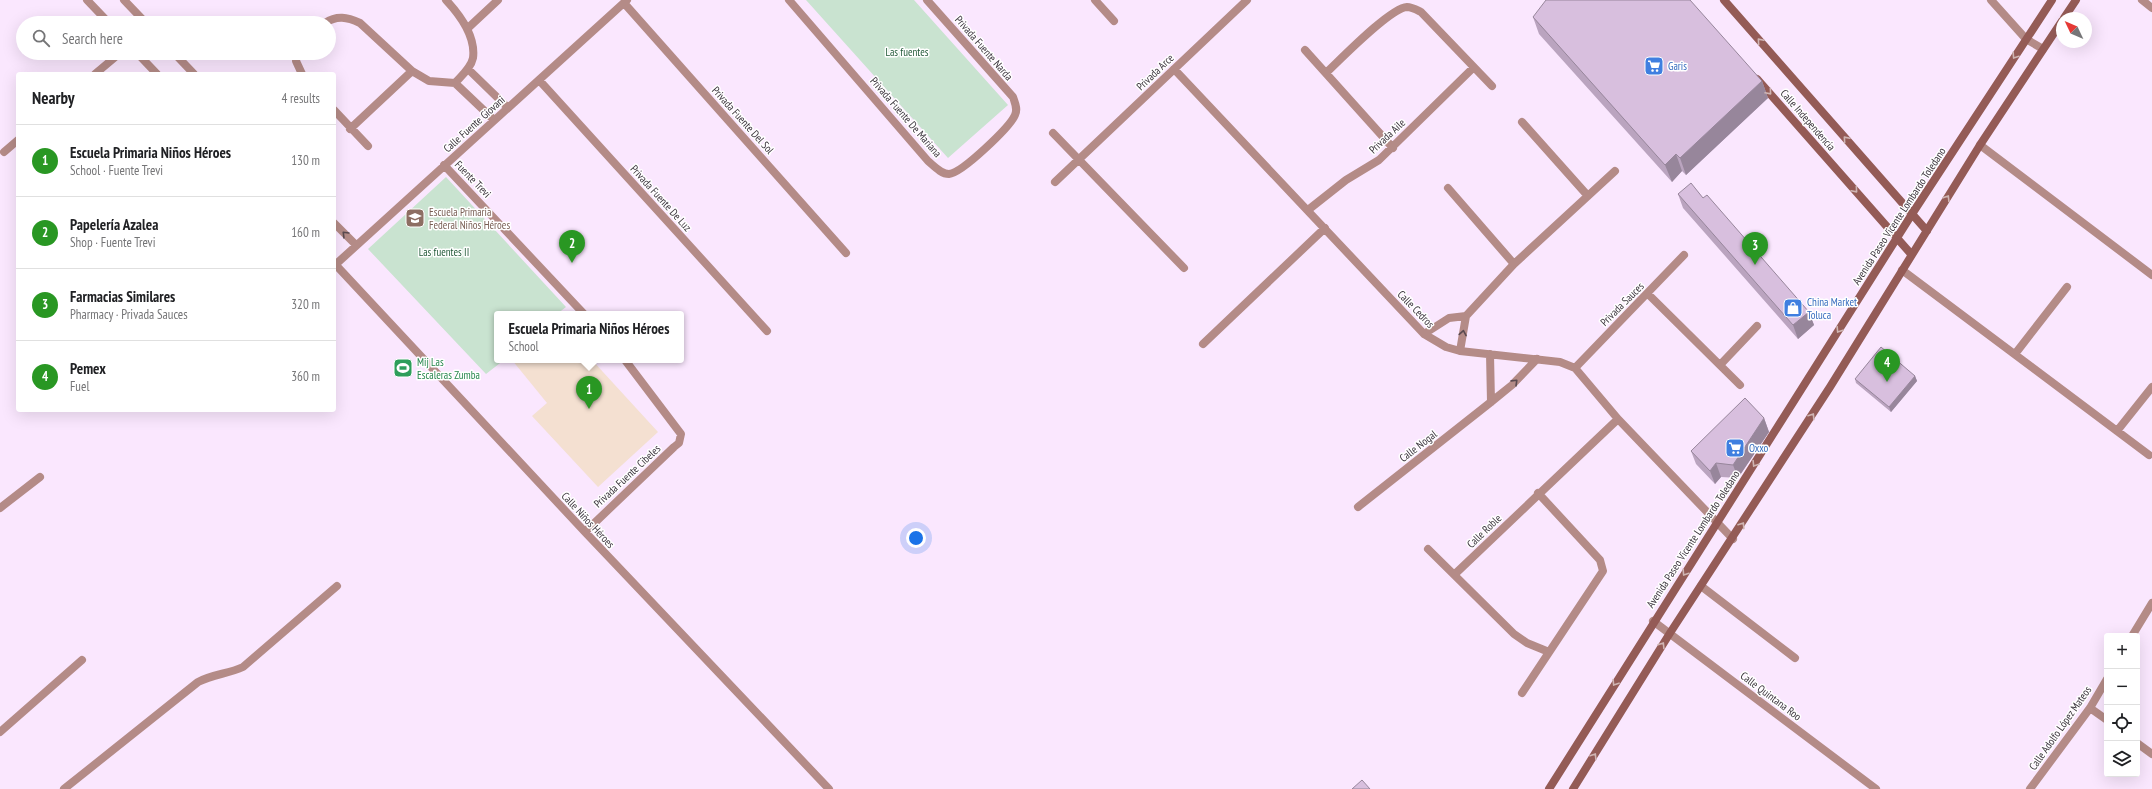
<!DOCTYPE html>
<html lang="en">
<head>
<meta charset="utf-8">
<style>
	:root { --surface:#fff; --page:#f2f2f2; --text:#202124; --muted:#757577; --line:#e0e0e0; --accent:#299723 }
	body { margin:0; font-family:"PT Sans Narrow",sans-serif; background:var(--page); color:var(--text) }
	.controls { position:absolute; right:12px; bottom:12px; display:grid; overflow:hidden; border-radius:4px; box-shadow:0 4px 16px #0002 }
	.controls button { width:36px; height:36px; display:grid; place-items:center; padding:0; border:0; border-bottom:1px solid var(--line); background:var(--surface); color:var(--text); font:20px sans-serif }
	.compass { position:absolute; left:2056px; top:12px; width:36px; height:36px; border-radius:50%; background:var(--surface); box-shadow:0 4px 16px #0002; rotate:314deg }
	.you { position:absolute; left:916px; top:538px; width:14px; height:14px; margin:-10px; border:3px solid #fff; border-radius:50%; background:#1a73e8; box-shadow:0 0 0 6px #1a73e833 }
	.badge { display:grid; place-items:center; width:26px; height:26px; border-radius:50%; background:var(--accent); color:#fff; font-size:13px; font-weight:700 }
	.pin { position:absolute; translate:-50% -33px; filter:drop-shadow(0 1px 2px #0008) }
	.pin::after { content:''; position:absolute; top:21px; width:14px; height:12px; background:inherit; clip-path:polygon(0 0,100% 0,50% 100%) }
	.popup { position:absolute; left:494px; top:311px; width:190px; height:52px; box-sizing:border-box; display:grid; place-content:center; border-radius:4px; background:var(--surface); filter:drop-shadow(0 1px 3px #0005); font-size:13px; white-space:nowrap; color:var(--muted) }
	.popup b { font-size:15px; color:var(--text) }
	.popup::after { content:''; position:absolute; left:50%; top:100%; margin-left:-8px; border:8px solid transparent; border-top-color:var(--surface) }
	.list { margin:0; padding:0; list-style:none }
	h2 { display:flex; justify-content:space-between; align-items:center; height:52px; margin:0; padding:0 16px; font-size:17px }
	h2 small { font-size:13px; font-weight:400; color:var(--muted) }
	.list li { display:grid; grid-template-columns:26px 1fr auto; gap:12px; align-items:center; box-sizing:border-box; height:72px; padding:0 16px; border-top:1px solid var(--line) }
	.list b { display:block; font-size:15px; white-space:nowrap }
	.list p { margin:0; font-size:13px; white-space:nowrap; color:var(--muted) }
	.list em { font-size:13px; font-style:normal; color:var(--muted) }
	.icon { flex:none; width:22px; height:22px; fill:none; stroke:currentColor; stroke-width:2; stroke-linecap:round; stroke-linejoin:round }
	.map { position:relative; flex:none; width:2152px; height:789px; overflow:hidden }
	.search { position:absolute; background:var(--surface); box-shadow:0 4px 16px #0002; left:16px; top:16px; width:320px; height:44px; display:flex; align-items:center; gap:10px; box-sizing:border-box; padding:0 14px; border-radius:22px; color:var(--muted); font-size:15px }
	.panel { position:absolute; background:var(--surface); box-shadow:0 4px 16px #0002; left:16px; top:72px; width:320px; height:340px; border-radius:4px }
	.map>svg:first-child { display:block }
</style>
</head>
<body>
<div class="map">
<svg width="2152" height="789" viewBox="0 0 2152 789">
	<rect width="100%" height="100%" fill="#fae7fe"/>
	<path fill="#f4e0d1" d="M512 360H592L658 432 598 487 532 416 547 403Z"/>
	<path fill="#c9e3d0" d="M806 0H914L1008 105 948 158Z
		M446 177 566 307 557 314H497V360H504L486 374 368 249Z"/>
	<g fill="none" stroke-linecap="round" stroke-linejoin="round">
		<path stroke="#b48b87" stroke-width="8" d="M87 0 109 23
			M124 0 146 23
			M446 0C460 15 476 36 473 58 471 68 461 76 455 83
			M789 0 928 161C934 166 941 174 949 174 962 173 1010 127 1015 115 1018 109 1015 103 1013 97L927 0
			M1095 0 1114 21
			M1991 0 2026 39 2043 49
			M2142 0 2152 8
			M624 3 846 253
			M325 23C337 15 347 17 360 23L412 71
			M468 28 498 0
			M1305 50 1393 148
			M137 53 157 74
			M174 53 194 74
			M298 53 296 61 302 74
			M468 69 508 108
			M1174 69 1424 334 1446 347 1460 351 1560 362 1575 368 1618 419 1733 539
			M1326 73C1341 59 1390 8 1407 7 1412 7 1417 10 1421 12L1492 86
			M95 74 120 53
			M539 80 767 331
			M334 110 368 146
			M1522 122 1588 196
			M350 129 412 71 429 81 455 83 494 120
			M1053 133 1184 268
			M1980 145 2152 275
			M4 152 18 140
			M444 165 584 314
			M1055 182 1247 0
			M1448 188 1514 264
			M1308 210 1346 180 1379 160 1473 68
			M334 223 356 245
			M334 263 585 532 829 789
			M335 265 627 0
			M1902 270 2149 455
			M1648 294 1740 385
			M1424 334 1449 318 1466 316
			M1203 344 1325 228
			M1460 351 1466 316 1514 264 1615 171
			M1490 354 1491 402
			M2015 354 2067 287
			M1720 365 1757 326
			M1575 368 1684 255
			M2117 431 2152 387
			M1358 507 1491 402 1512 385 1537 359
			M0 508 40 477
			M585 532 674 447 679 443 681 434 625 360
			M1428 549 1514 634 1527 643 1549 652
			M1455 574 1618 419
			M1701 586 1795 658
			M1653 621 1876 789
			M2132 636 2152 603
			M1522 693 1603 571 1600 560 1538 493
			M2090 708 2107 720
			M0 732 82 660
			M2137 743 2152 754
			M64 789 198 682C213 674 228 674 243 667L337 586
			M2030 789 2090 708 2107 679"/>
		<path stroke="#945b56" stroke-width="8" d="M1724 0 1927 231
			M2064 18 2076 0
			M1757 79 1911 254
			M1549 789 1912 214 2052 0
			M1573 789 1670 633 1830 387 1980 145 2062 21"/>
	</g>
	<path fill="#baa4bf" d="M1533 17 1762 81 1768 98 1686 175 1682 171 1672 182 1539 34Z
		M1678 194 1703 198 1809 312 1814 325 1798 339 1683 208Z
		M1915 376 1917 381 1891 412 1856 383 1855 379Z
		M1764 418 1769 432 1738 478 1721 477 1715 484 1696 464 1691 451Z"/>
	<path fill="#97869b" d="M1762 81 1768 98 1686 175 1680 158Z
		M1676 154 1682 171 1672 182 1665 165Z
		M1809 312 1814 325 1798 339 1793 325Z
		M1915 376 1917 381 1891 412 1889 407Z
		M1764 418 1769 432 1738 478 1733 465Z
		M1716 463 1721 477 1715 484 1710 471Z"/>
	<path fill="#d8bfde" stroke="#97869b" d="M1546 0H1690L1762 81 1680 158 1676 154 1665 165 1533 17Z
		M1691 183 1703 198 1707 195 1809 312 1793 325 1678 194Z
		M1881 347 1915 376 1889 407 1855 379Z
		M1745 398 1764 418 1733 465 1716 463 1710 471 1691 451Z
		M1362 780 1370 789H1352Z"/>
	<defs><path id="oneway-chevron" d="M-2-3.5L2.5 0L-2 3.5" fill="none" stroke-width="1.6" stroke-linecap="round" stroke-linejoin="round"/></defs>
	<g stroke="#cfb5b3">
		<use href="#oneway-chevron" transform="translate(1760 41) rotate(-131)"/>
		<use href="#oneway-chevron" transform="translate(2015 56) rotate(123)"/>
		<use href="#oneway-chevron" transform="translate(1769 92) rotate(49)"/>
		<use href="#oneway-chevron" transform="translate(1846 139) rotate(-131)"/>
		<use href="#oneway-chevron" transform="translate(1855 190) rotate(49)"/>
		<use href="#oneway-chevron" transform="translate(1947 198) rotate(-58)"/>
		<use href="#oneway-chevron" transform="translate(1839 330) rotate(122)"/>
		<use href="#oneway-chevron" transform="translate(1812 416) rotate(-57)"/>
		<use href="#oneway-chevron" transform="translate(1755 464) rotate(122)"/>
		<use href="#oneway-chevron" transform="translate(1742 525) rotate(-57)"/>
		<use href="#oneway-chevron" transform="translate(1685 573) rotate(123)"/>
		<use href="#oneway-chevron" transform="translate(1662 645) rotate(-58)"/>
		<use href="#oneway-chevron" transform="translate(1615 683) rotate(122)"/>
		<use href="#oneway-chevron" transform="translate(1594 756) rotate(-58)"/>
	</g>
	<g stroke="#5a4a50">
		<use href="#oneway-chevron" transform="translate(345 234) rotate(-135)"/>
		<use href="#oneway-chevron" transform="translate(1463 333) rotate(-80)"/>
		<use href="#oneway-chevron" transform="translate(1515 382) rotate(-44)"/>
	</g>
	<defs>
		<symbol id="supermarket-square" viewBox="-11 -11 22 22"><rect x="-9" y="-9" width="18" height="18" rx="4" fill="#3f7fe0" stroke="#fff"/><path d="M-6-5.5h2.5l.6 2H6L4.5 2H-2.5L-4.4-4H-6ZM-1.5 3.2a1.3 1.3 0 1 0 .1 0ZM3 3.2a1.3 1.3 0 1 0 .1 0Z" fill="#fff"/></symbol>
		<symbol id="school-square" viewBox="-11 -11 22 22"><rect x="-9" y="-9" width="18" height="18" rx="4" fill="#8d6e63" stroke="#fff"/><path d="M0-5L7-2L0 1L-7-2ZM-4 1L0 2.5L4 1V4Q0 6-4 4Z" fill="#fff"/></symbol>
		<symbol id="shop-square" viewBox="-11 -11 22 22"><rect x="-9" y="-9" width="18" height="18" rx="4" fill="#3f7fe0" stroke="#fff"/><path d="M-5-2.5h2.3a2.7 3.5 0 0 1 5.4 0H5L5.5 6h-11ZM-1.5-2.5h3a1.5 2.3 0 0 0-3 0Z" fill="#fff"/></symbol>
		<symbol id="stadium-square" viewBox="-11 -11 22 22"><rect x="-9" y="-9" width="18" height="18" rx="4" fill="#2e9e5b" stroke="#fff"/><path d="M0-5a6.5 5 0 1 0 0 10a6.5 5 0 1 0 0-10ZM-3.5-1.8h7v3.6h-7Z" fill="#fff"/></symbol>
	</defs>
	<g fill-rule="evenodd">
		<use href="#supermarket-square" x="1643" y="55" width="22" height="22"/>
		<use href="#school-square" x="404" y="207" width="22" height="22"/>
		<use href="#shop-square" x="1782" y="297" width="22" height="22"/>
		<use href="#stadium-square" x="392" y="357" width="22" height="22"/>
		<use href="#supermarket-square" x="1724" y="437" width="22" height="22"/>
	</g>
	<g text-anchor="middle" stroke-width="3" stroke-linejoin="round" paint-order="stroke">
		<g font-size="11" fill="#3c353e" stroke="#fff">
			<text transform="translate(984 48) rotate(49)" y="4">Privada Fuente Narda</text>
			<text transform="translate(1155 72) rotate(-44)" y="4">Privada Arce</text>
			<text transform="translate(906 117) rotate(49)" y="4">Privada Fuente De Mariana</text>
			<text transform="translate(743 120) rotate(48)" y="4">Privada Fuente Del Sol</text>
			<text transform="translate(1808 120) rotate(49)" y="4">Calle Independencia</text>
			<text transform="translate(474 124) rotate(-42)" y="4">Calle Fuente Giovani</text>
			<text transform="translate(1387 136) rotate(-43)" y="4">Privada Aile</text>
			<text transform="translate(473 179) rotate(46)" y="4">Fuente Trevi</text>
			<text transform="translate(661 198) rotate(48)" y="4">Privada Fuente De Luz</text>
			<text transform="translate(1899 216) rotate(-57)" y="4">Avenida Paseo Vicente Lombardo Toledano</text>
			<text transform="translate(1622 304) rotate(-45)" y="4">Privada Sauces</text>
			<text transform="translate(1416 309) rotate(46)" y="4">Calle Cedros</text>
			<text transform="translate(1418 446) rotate(-38)" y="4">Calle Nogal</text>
			<text transform="translate(627 476) rotate(-43)" y="4">Privada Fuente Cibeles</text>
			<text transform="translate(588 520) rotate(47)" y="4">Calle Niños Héroes</text>
			<text transform="translate(1484 531) rotate(-44)" y="4">Calle Roble</text>
			<text transform="translate(1693 539) rotate(-57)" y="4">Avenida Paseo Vicente Lombardo Toledano</text>
			<text transform="translate(1771 696) rotate(37)" y="4">Calle Quintana Roo</text>
			<text transform="translate(2060 728) rotate(-55)" y="4">Calle Adolfo López Mateos</text>
		</g>
		<g font-size="11" fill="#225938" stroke="#fff">
			<text x="907" y="56">Las fuentes</text>
			<text x="444" y="256">Las fuentes II</text>
		</g>
		<g font-size="11" fill="#366cbe" stroke="#fff" text-anchor="start">
			<text x="1668" y="70">Garis</text>
			<text x="1807" y="306">China Market<tspan x="1807" dy="13">Toluca</tspan></text>
			<text x="1749" y="452">Oxxo</text>
		</g>
		<g font-size="11" fill="#785e54" stroke="#fff" text-anchor="start">
			<text x="429" y="216">Escuela Primaria<tspan x="429" dy="13">Federal Niños Héroes</tspan></text>
		</g>
		<g font-size="11" fill="#27864d" stroke="#fff" text-anchor="start">
			<text x="417" y="366">Mij Las<tspan x="417" dy="13">Escaleras Zumba</tspan></text>
		</g>
	</g>
</svg>
<div class="controls">
<button>+</button>
<button>−</button>
<button><svg class="icon" aria-label="locate" viewBox="0 0 24 24"><circle cx="12" cy="12" r="6"/><path d="M12 2v4M12 18v4M2 12h4M18 12h4"/></svg></button>
<button><svg class="icon" aria-label="layers" viewBox="0 0 24 24"><path d="M12 4l9 5-9 5-9-5zM3 14l9 5 9-5"/></svg></button>
</div>
<svg class="compass" viewBox="-18 -18 36 36"><path d="M0-13l5 13h-10z" fill="#e53935"/><path d="M0 13l5-13h-10z" fill="#757577"/></svg>
<div class="you"></div>
<div class="pin badge" style="left:589px;top:409px">1</div>
<div class="popup"><b>Escuela Primaria Niños Héroes</b>School</div>
<div class="pin badge" style="left:572px;top:263px">2</div>
<div class="pin badge" style="left:1755px;top:265px">3</div>
<div class="pin badge" style="left:1887px;top:382px">4</div>
<div class="search"><svg class="icon" aria-label="search" viewBox="0 0 24 24"><circle cx="10" cy="10" r="6"/><path d="M15 15l6 6"/></svg>Search here</div>
<section class="panel">
<h2>Nearby<small>4 results</small></h2>
<ul class="list">
<li><span class="badge">1</span><div><b>Escuela Primaria Niños Héroes</b><p>School · Fuente Trevi</p></div><em>130 m</em></li>
<li><span class="badge">2</span><div><b>Papelería Azalea</b><p>Shop · Fuente Trevi</p></div><em>160 m</em></li>
<li><span class="badge">3</span><div><b>Farmacias Similares</b><p>Pharmacy · Privada Sauces</p></div><em>320 m</em></li>
<li><span class="badge">4</span><div><b>Pemex</b><p>Fuel</p></div><em>360 m</em></li>
</ul>
</section>
</div>
</body>
</html>
